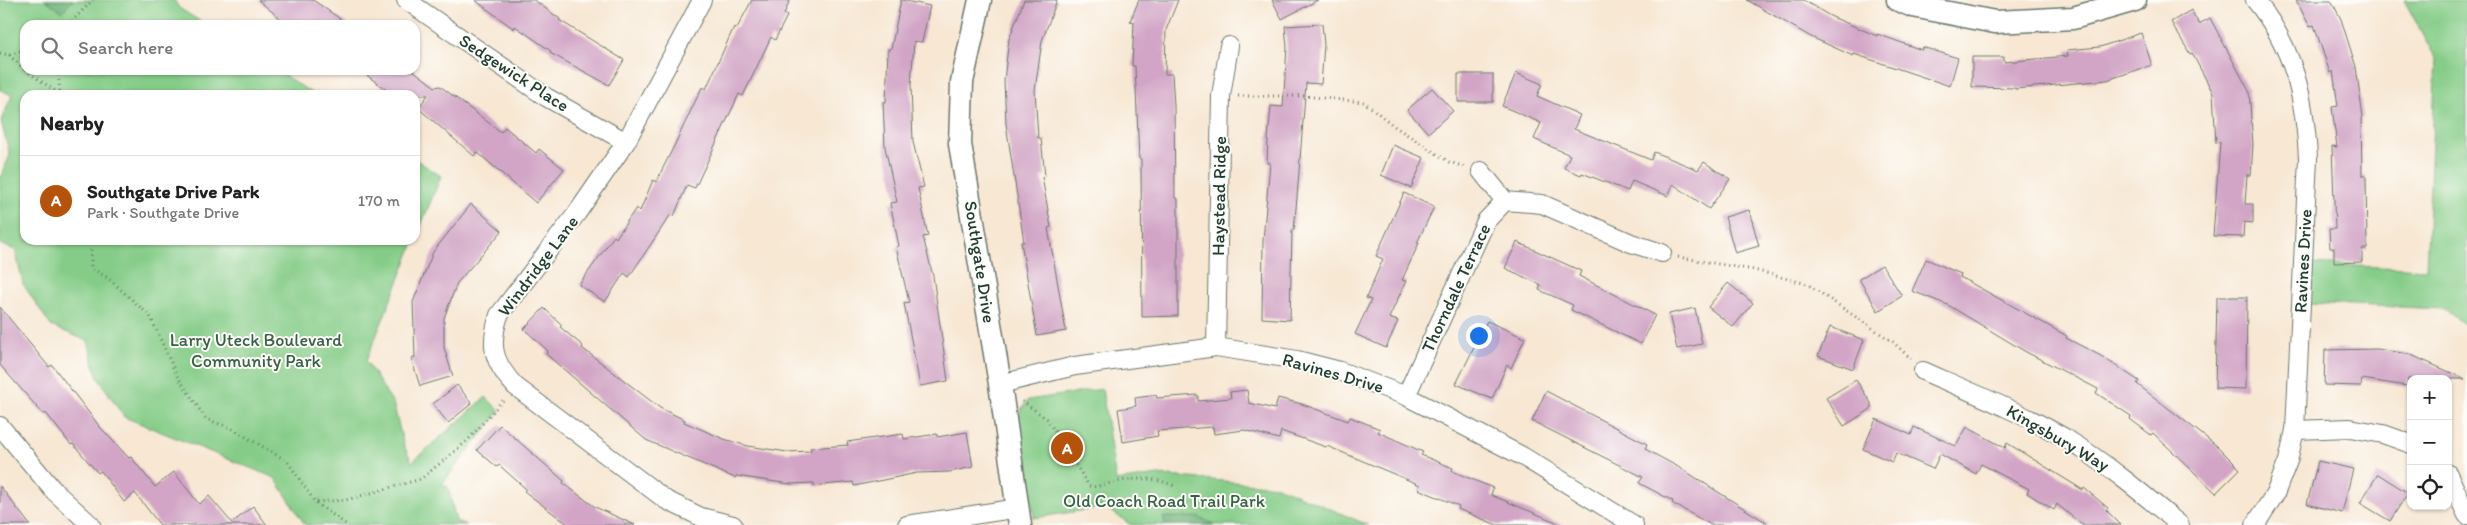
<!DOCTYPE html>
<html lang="en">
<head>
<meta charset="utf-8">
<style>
	:root { --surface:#fff; --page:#f6f6f6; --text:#222; --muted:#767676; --line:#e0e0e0; --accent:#b45309 }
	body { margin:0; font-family:Itim,sans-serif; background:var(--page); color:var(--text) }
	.controls { position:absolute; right:15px; bottom:15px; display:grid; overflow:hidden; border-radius:10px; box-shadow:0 1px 4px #0004 }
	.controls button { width:45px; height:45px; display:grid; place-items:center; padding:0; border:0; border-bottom:1px solid var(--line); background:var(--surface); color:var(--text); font:25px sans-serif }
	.you { position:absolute; left:1478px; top:335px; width:18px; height:18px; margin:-12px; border:4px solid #fff; border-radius:50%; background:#1a73e8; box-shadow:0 0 0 8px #1a73e833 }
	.badge { display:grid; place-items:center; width:32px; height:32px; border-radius:50%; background:var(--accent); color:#fff; font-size:16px; font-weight:700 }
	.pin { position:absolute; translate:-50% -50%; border:2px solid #fff; box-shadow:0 1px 5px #0006 }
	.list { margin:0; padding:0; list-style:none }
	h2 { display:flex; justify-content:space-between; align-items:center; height:65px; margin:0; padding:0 20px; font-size:21px }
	h2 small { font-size:16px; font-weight:400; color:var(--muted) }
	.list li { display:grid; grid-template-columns:32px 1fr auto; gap:15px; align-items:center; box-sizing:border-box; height:90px; padding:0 20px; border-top:1px solid var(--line) }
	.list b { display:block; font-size:19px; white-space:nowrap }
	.list p { margin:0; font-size:16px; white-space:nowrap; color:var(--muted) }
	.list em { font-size:16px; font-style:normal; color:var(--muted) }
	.icon { flex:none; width:28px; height:28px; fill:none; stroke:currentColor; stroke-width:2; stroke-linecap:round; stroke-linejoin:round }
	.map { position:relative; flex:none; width:2467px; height:525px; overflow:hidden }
	.search { position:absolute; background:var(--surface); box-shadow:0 1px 4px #0004; left:20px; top:20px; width:400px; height:55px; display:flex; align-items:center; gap:12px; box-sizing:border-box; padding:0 18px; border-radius:15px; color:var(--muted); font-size:19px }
	.panel { position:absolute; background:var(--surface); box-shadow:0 1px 4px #0004; left:20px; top:90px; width:400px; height:155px; border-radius:15px }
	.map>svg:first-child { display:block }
</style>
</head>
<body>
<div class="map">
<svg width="2467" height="525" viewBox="0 0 2467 525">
	<rect width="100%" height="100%" fill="#fdfcf7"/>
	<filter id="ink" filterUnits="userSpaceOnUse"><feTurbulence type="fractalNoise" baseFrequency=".02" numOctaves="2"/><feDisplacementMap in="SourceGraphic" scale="10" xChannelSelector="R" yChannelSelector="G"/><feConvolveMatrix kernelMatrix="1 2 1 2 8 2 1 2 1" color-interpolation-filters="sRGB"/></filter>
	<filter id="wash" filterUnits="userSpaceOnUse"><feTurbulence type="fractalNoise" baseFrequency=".0096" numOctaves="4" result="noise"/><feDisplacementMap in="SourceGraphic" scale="20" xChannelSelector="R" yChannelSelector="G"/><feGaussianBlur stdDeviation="1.12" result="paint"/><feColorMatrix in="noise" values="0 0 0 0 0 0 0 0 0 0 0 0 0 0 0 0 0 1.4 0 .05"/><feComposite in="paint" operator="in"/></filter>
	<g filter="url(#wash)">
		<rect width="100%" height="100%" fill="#f7e7d3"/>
		<path fill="#84cc87" stroke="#52845e" d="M0 0H174L179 8 206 25H25V70H276L315 95H25V240H415V159L441 176 366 361 393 403 404 446 412 462 486 397 500 411 442 484 448 487 456 521 466 525H305L275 478 124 417 97 376 88 341 51 326 23 284 15 250 0 244V179L10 155 1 121 12 95 0 90Z
			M2404 0H2467V326L2444 309 2307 303 2309 264 2426 269 2436 59Z
			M1102 389 1116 481 1158 475 1277 486 1368 525H1131L1105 507 1034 518 1018 414 1028 400Z"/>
		<path fill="#6bb074" stroke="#457654" d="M46 0H73L62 12Z
			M1163 517H1198L1216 525H1165Z"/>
		<g id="blocks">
			<path fill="#d2a5c6" d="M258 0H313L349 25H288Z
				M475 0H534L560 19 559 20 624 60 609 85 550 53 551 51 515 26 514 29Z
				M752 0H790L784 14 787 16 775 40 771 37 743 96 739 94 695 188 687 185 674 216 671 214 629 277 624 273 605 302 579 285 614 236 616 238 636 208 640 211 653 180 656 182 675 144 702 87 706 89 734 27 737 28Z
				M901 0 930 6 922 42 914 41 911 86 913 142 924 187 918 188 928 236 923 237 933 276 948 381 920 386 904 303 909 302 896 247 899 246 890 203 897 202 885 147 883 102H886L888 49H891Z
				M1024 0H1057L1042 41 1035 90 1038 138H1041L1045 176 1042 177 1051 227 1048 228 1066 331 1037 336 1021 242H1024L1006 124 1004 80 1009 39Z
				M1139 0H1178L1166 30 1165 74H1172L1174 105 1175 198 1178 199V316L1142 317 1141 159H1139L1135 66H1132L1134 22 1130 21Z
				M1272 0H1318L1282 19Z
				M1747 0H1803L1830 16 1877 36V34L1922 50V47L1958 58 1950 86 1854 54 1853 56 1811 37Z
				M2296 0H2331L2341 19 2356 67 2363 117 2361 118 2362 175H2366L2367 249H2362V262L2334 263V248H2330L2329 229H2335L2332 146 2337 147 2332 107 2338 106 2333 71 2330 73 2314 25 2310 27Z
				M2191 10 2199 24 2210 18 2249 91 2253 144 2251 175H2247L2245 204H2253V223L2244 222 2243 237 2213 236 2220 142 2216 143 2213 93 2192 53 2190 54 2171 22Z
				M1322 24 1324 45 1321 84 1306 83 1297 197 1294 230H1292L1290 320 1262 318 1263 240 1270 163H1267L1268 139 1271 106 1283 107 1287 47 1285 26Z
				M2141 33 2152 65 2107 80 2015 89V88L1972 87V57H2004V62L2068 56 2067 50 2100 47Z
				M360 70H413L435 87 440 86 501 132 505 127 536 153 539 149 564 169 536 203 477 152 474 156 418 108 428 95H393Z
				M1516 73 1542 84 1537 96 1580 115 1574 129 1651 160 1654 152 1698 170 1704 162 1730 179 1709 209 1673 184 1668 196 1632 181 1628 191 1582 173 1581 175 1564 168 1570 155 1534 139 1541 123 1502 106Z
				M1458 74H1493V102H1458Z
				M1432 88 1453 111 1428 133 1407 110Z
				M1393 145 1424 158 1411 188 1381 175Z
				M1404 193 1434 207 1417 243H1419L1402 280 1406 281 1389 318 1398 321 1386 348 1355 334 1371 300 1366 298 1383 259 1376 256Z
				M471 204 502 231 457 283 444 318V348L453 376 420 386 411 358 415 357 413 302 433 252Z
				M1749 210 1759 246 1735 253 1725 217Z
				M1517 242 1581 271 1579 276 1655 315 1641 344 1571 310 1573 305 1539 290 1541 285 1505 268Z
				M1926 259 1961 274 1960 277 2067 336 2066 338 2101 356 2139 381 2137 384 2217 446 2240 469 2216 493 2153 433 2151 435 2130 419 2131 416 2096 393 2098 389 2026 352 1948 305 1912 291Z
				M1882 265 1902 296 1878 311 1859 279Z
				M1728 283 1753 303 1733 327 1708 307Z
				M2217 297H2247L2246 389 2215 388Z
				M0 307 49 367 52 365 100 427 129 458 131 457 155 487 174 472 199 504 209 496 232 523 253 506 267 525H160L135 493 124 502 101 471 98 473 73 444 71 445 46 413 44 415 0 365Z
				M544 308 562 325 560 327 583 346 582 348 660 408 685 420 684 422 724 439 748 446 787 452 811 451 810 448 848 445 847 442 903 434 904 439 937 434V437L967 432 973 467 949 472 917 473 854 486 853 482 814 486V483L790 484 736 476 735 478 646 440 546 354 548 351 524 329Z
				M1695 308 1702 344 1677 349 1669 314Z
				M1487 321 1525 338 1511 368 1507 365 1492 399 1456 384Z
				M1830 327 1864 340 1853 369 1818 356Z
				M2377 349 2409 354 2465 379H2408L2407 386 2362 379 2361 386 2324 385 2325 350Z
				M1856 380 1871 403V409L1844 426 1826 398Z
				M457 385 472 403 448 423 433 404Z
				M1247 390 1249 403 1275 409 1278 398 1302 404 1348 421 1350 417 1380 429 1378 432 1423 452 1421 455 1453 468 1452 471 1493 488 1491 495 1563 525H1497L1458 509 1459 506 1418 489 1420 485 1327 446 1326 447 1281 431 1279 439 1244 430 1214 434 1213 427 1157 431 1158 436 1123 442 1118 409 1136 406 1135 398 1156 395 1157 398 1198 395V401L1231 398 1230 392Z
				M1546 391 1647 444 1645 449 1682 469 1770 525H1711L1672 503 1673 501 1639 483 1643 477 1532 421Z
				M1876 419 1911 435 1914 427 1956 446 1967 427 2005 448 2007 443 2083 490 2084 488 2108 508 2106 510 2121 525H2082L2057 504 2054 510 2027 493 2029 489 1981 464 1976 474 1940 454 1933 469 1896 453 1892 462 1863 449Z
				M500 425 564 481 563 483 595 507 635 525H569L550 511 524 491 526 489 499 465 497 467 477 450Z
				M2318 461 2353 469 2342 513 2307 504Z
				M2378 474 2408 493 2390 521 2360 503Z
				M0 486 30 525H0Z"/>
		</g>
	</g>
	<g filter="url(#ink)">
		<use href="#blocks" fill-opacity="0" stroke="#6b786c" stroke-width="1"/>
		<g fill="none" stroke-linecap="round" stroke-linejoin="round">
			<defs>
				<path id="minor" d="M406 0 546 97 626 142
					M702 0 626 142 577 213 499 315C489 346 493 362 515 386L666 500 701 517 733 525
					M2255 0C2294 47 2305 99 2308 158L2295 430 2288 461 2275 494 2255 525
					M1481 171 1505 201
					M1216 347 1221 96 1229 46
					M1923 371C1971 392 2020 412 2065 438 2106 463 2143 494 2180 525
					M1000 384 1075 366 1216 347 1297 360 1340 371 1406 396 1522 456 1634 525
					M1406 396 1486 221 1505 201 1542 204 1631 243 1662 253
					M0 426 54 491 91 525
					M2295 430 2350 428 2383 434 2411 444
					M2448 474 2467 515
					M907 525 1019 508"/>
				<path id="tertiary" d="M980 0 962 82 960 144 1000 384 1020 525
					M1898 0 1913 6 1995 22 2073 18 2135 0"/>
			</defs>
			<use href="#minor" stroke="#6b786c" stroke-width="20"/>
			<use href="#tertiary" stroke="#6b786c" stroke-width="25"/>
			<path stroke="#6b786c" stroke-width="3" stroke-dasharray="1 4" stroke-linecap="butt" d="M68 25 93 0
				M0 53 9 55 25 49
				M9 55 25 70
				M25 70 61 95
				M58 70 60 93
				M1238 96H1303L1364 102 1394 126 1449 162 1466 167
				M91 240V268L108 278 150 316 177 376 206 419 231 428 287 461 315 502 346 500 421 479 467 441 504 399
				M1678 257 1754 270 1807 284 1893 342 1911 359
				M1022 401 1047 419 1089 486 1093 487C1120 481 1148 473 1174 486
				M316 503 347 525"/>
			<use href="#minor" stroke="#fff" stroke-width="18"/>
			<use href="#tertiary" stroke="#fff" stroke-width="22"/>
		</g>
	</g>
	<g text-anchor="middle" stroke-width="4" stroke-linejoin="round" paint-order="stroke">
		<g font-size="18" fill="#1f3d34" stroke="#fdfcf7">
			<text transform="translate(514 73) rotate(33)" y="6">Sedgewick Place</text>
			<text transform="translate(1219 196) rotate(-89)" y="6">Haystead Ridge</text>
			<text transform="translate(2303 261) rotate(-87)" y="6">Ravines Drive</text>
			<text transform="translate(980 262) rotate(81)" y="6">Southgate Drive</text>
			<text transform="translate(538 266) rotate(-53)" y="6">Windridge Lane</text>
			<text transform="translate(1456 288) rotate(-65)" y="6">Thorndale Terrace</text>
			<text transform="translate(1333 373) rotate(16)" y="6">Ravines Drive</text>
			<text transform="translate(2058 438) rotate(30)" y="6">Kingsbury Way</text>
		</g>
		<g font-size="18" fill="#386149" stroke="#fdfcf7">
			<text x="256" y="346">Larry Uteck Boulevard<tspan x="256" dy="21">Community Park</tspan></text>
			<text x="1164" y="507">Old Coach Road Trail Park</text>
		</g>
	</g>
</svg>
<div class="controls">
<button>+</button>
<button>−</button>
<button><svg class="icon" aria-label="locate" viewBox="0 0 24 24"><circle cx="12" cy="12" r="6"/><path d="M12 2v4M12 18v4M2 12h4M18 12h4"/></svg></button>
</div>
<div class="you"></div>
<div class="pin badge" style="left:1067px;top:448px">A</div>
<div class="search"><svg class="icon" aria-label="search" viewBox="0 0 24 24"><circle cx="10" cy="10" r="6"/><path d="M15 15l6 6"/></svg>Search here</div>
<section class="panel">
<h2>Nearby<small></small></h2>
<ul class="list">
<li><span class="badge">A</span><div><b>Southgate Drive Park</b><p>Park · Southgate Drive</p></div><em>170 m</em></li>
</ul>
</section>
</div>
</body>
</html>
